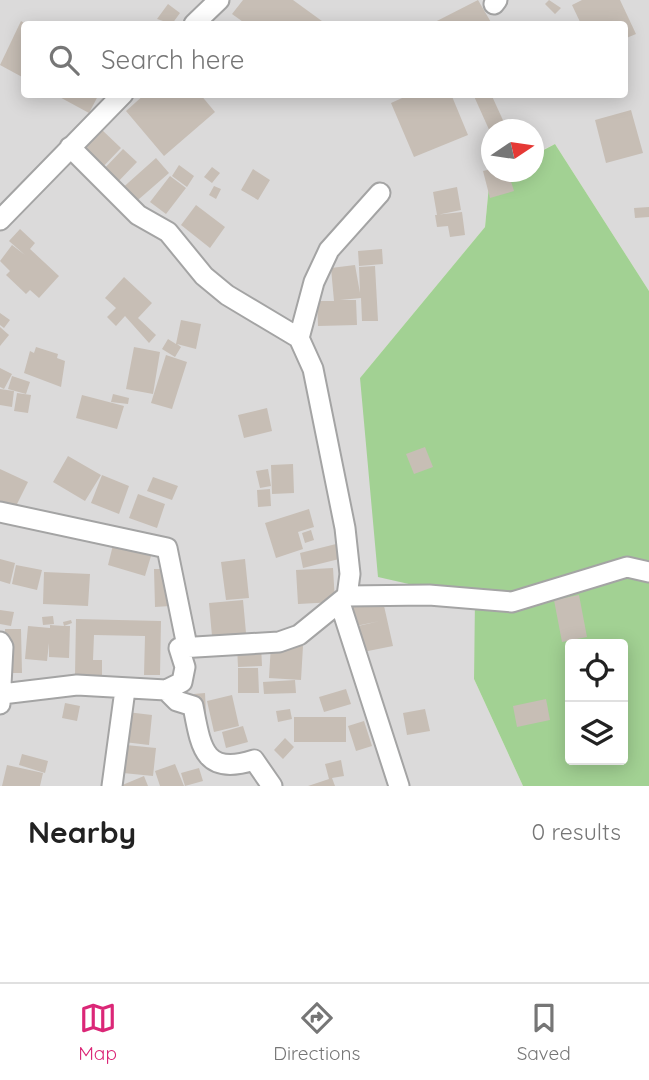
<!DOCTYPE html>
<html lang="en">
<head>
<meta charset="utf-8">
<style>
	:root { --surface:#fff; --page:#f6f6f6; --text:#222; --muted:#767676; --line:#e0e0e0; --accent:#db2777 }
	body { margin:0; font-family:Quicksand,sans-serif; background:var(--page); color:var(--text) }
	.controls { position:absolute; right:21px; bottom:21px; display:grid; overflow:hidden; border-radius:7px; box-shadow:0 4px 18px #0003 }
	.controls button { width:63px; height:63px; display:grid; place-items:center; padding:0; border:0; border-bottom:2px solid var(--line); background:var(--surface); color:var(--text); font:35px sans-serif }
	.compass { position:absolute; left:481px; top:119px; width:63px; height:63px; border-radius:50%; background:var(--surface); box-shadow:0 4px 18px #0003; rotate:77deg }
	.list { margin:0; padding:0; list-style:none }
	h2 { display:flex; justify-content:space-between; align-items:center; height:91px; margin:0; padding:0 28px; font-size:30px }
	h2 small { font-size:23px; font-weight:400; color:var(--muted) }
	.icon { flex:none; width:38px; height:38px; fill:none; stroke:currentColor; stroke-width:2; stroke-linecap:round; stroke-linejoin:round }
	.map { position:relative; flex:none; width:649px; height:786px; overflow:hidden }
	.search { position:absolute; background:var(--surface); box-shadow:0 4px 18px #0003; left:21px; right:21px; top:21px; height:77px; display:flex; align-items:center; gap:18px; box-sizing:border-box; padding:0 24px; border-radius:7px; color:var(--muted); font-size:26px }
	.sheet { height:196px; background:var(--surface) }
	nav { display:flex; justify-content:space-around; align-items:center; box-sizing:border-box; height:98px; border-top:2px solid var(--line); background:var(--surface); font-size:19px; color:var(--muted) }
	nav a { display:grid; justify-items:center; gap:4px }
	nav .on { color:var(--accent) }
	.map>svg:first-child { display:block }
</style>
</head>
<body>
<div class="map">
<svg width="649" height="786" viewBox="0 0 649 786">
	<rect width="100%" height="100%" fill="#efebe2"/>
	<path fill="#dbdada" fill-rule="evenodd" d="M0 0H649V291L555 144 534 154V130H491V172H499L490 176 485 227 360 378 476 599 474 679 523 786H0ZM24 24H624V94H24Z"/>
	<path fill="#a2d193" fill-rule="evenodd" d="M555 144 649 291V786H523L474 679 475 599 378 577 360 378 485 227 490 175 499 172H534V155ZM570 644H623V760H570Z"/>
	<path fill="#c7beb5" d="M243 0H293L326 24H246L232 14Z
		M478 0 492 24H431Z
		M549 0 561 8 555 14 545 4Z
		M582 0H620L636 34 624 39V24H581L572 5Z
		M168 4 180 13 172 24 157 19Z
		M21 21 24 23V78L0 65Z
		M54 94H99L89 113Z
		M145 94H200L215 112 164 156 126 111Z
		M411 94H451L468 135 414 157 391 103Z
		M473 94H491L507 129 491 130V134Z
		M631 110 643 153 606 163 595 120Z
		M101 129 121 148 99 171 79 151Z
		M123 149 137 162 114 186 100 173Z
		M156 158 169 173 131 206 119 191Z
		M179 165 194 176 187 187 172 176Z
		M212 167 220 173 212 183 204 177Z
		M253 169 270 180 258 200 241 190Z
		M491 169V172H508L514 191 490 198 483 171Z
		M170 176 186 188 166 214 150 202Z
		M214 186 221 189 216 199 209 195Z
		M457 187 461 210 437 215 433 192Z
		M196 205 225 227 210 248 181 225Z
		M649 207V217L635 218 634 208Z
		M462 212 465 235 450 237 448 226 437 227 435 215Z
		M20 229 35 243 30 249 59 276 39 298 30 290 26 294 6 275 10 271 0 261 12 245 25 255 9 241Z
		M382 249 383 264 359 266 358 251Z
		M355 265 360 293 359 267 375 266 378 321H362L361 298 340 300H356L357 325 318 326 317 301H334L331 268Z
		M124 277 152 303 138 318 156 335 149 343 125 316 116 326 107 317 116 308 105 298Z
		M0 313 10 320 4 328 0 325Z
		M181 320 201 324 196 349 177 344 181 347 175 357 162 349 168 339 176 344Z
		M0 327 9 335 0 346Z
		M36 347 58 354 57 358 65 361 61 387 24 373 30 351 34 353Z
		M134 347 160 352 153 394 126 389Z
		M166 355 187 362 172 409 151 403Z
		M0 368 12 374 4 389 0 387Z
		M12 376 30 382 26 394 8 389Z
		M0 389 14 391 12 407 0 405Z
		M17 393 31 395 28 413 14 411Z
		M113 394 129 398 128 404 111 402Z
		M82 395 124 406 117 429 76 418Z
		M267 408 272 431 244 438 238 415Z
		M425 447 433 467 414 474 406 454Z
		M68 456 101 475 85 501 53 482Z
		M293 464 294 493 272 494 271 465Z
		M0 469 28 482 15 508 0 501Z
		M268 469 271 486 260 488 256 471Z
		M102 475 129 486 119 514 91 503Z
		M153 477 178 486 172 500 147 491Z
		M270 489 271 506 258 507 257 490Z
		M138 494 165 504 157 528 129 518Z
		M309 509 314 527 298 532 303 549 276 558 265 523Z
		M311 530 314 540 305 543 302 533Z
		M336 544 339 559 303 568 300 553Z
		M113 545 151 556 145 576 108 565Z
		M0 559 15 563 10 584 0 581Z
		M245 559 249 598 226 600 221 562Z
		M16 565 42 570 37 590 12 584Z
		M333 568 335 602 298 604 296 570Z
		M154 569H169L170 606 155 607Z
		M44 572 90 574 88 606 43 604Z
		M579 595 587 637 562 642 554 600Z
		M382 597 393 646 363 652 358 626 380 621 356 626 352 603Z
		M243 600 246 633 212 636 209 603Z
		M0 610 14 612 11 626 0 624Z
		M53 616 54 624 43 625 42 617Z
		M76 619 161 621 160 675H144L145 636 94 635 93 660H102V675H75Z
		M71 620 72 623 64 626H70L69 658 49 657V643L47 661 25 659 28 626 50 628V625L64 626 63 622Z
		M5 629H21L22 673H5Z
		M271 644 303 646 301 680 269 678Z
		M261 645 262 666 238 667 237 646Z
		M238 668H258L259 693H238Z
		M295 680 296 693 264 694 263 682Z
		M346 689 351 704 324 712 319 697Z
		M205 693 206 713 195 714 194 694Z
		M232 695 239 726 214 732 207 701Z
		M546 699 550 720 517 727 513 706Z
		M65 703 80 706 77 721 62 718Z
		M290 709 292 719 278 722 276 711Z
		M425 709 430 731 407 735 403 713Z
		M127 712 152 715 149 745 124 742Z
		M294 717H346V742H294Z
		M364 721 372 746 356 751 348 726Z
		M243 726 248 742 226 748 222 732Z
		M285 738 294 747 283 759 274 750Z
		M126 745 156 748 153 776 123 773Z
		M22 754 48 761 45 773 19 765Z
		M341 760 344 776 332 778 335 786H308L329 779 325 764Z
		M175 764 184 786H160L155 771Z
		M7 765 43 773 40 786H2Z
		M199 768 203 781 185 786 181 773Z
		M144 776 148 786H120Z"/>
	<g fill="none" stroke-linecap="round" stroke-linejoin="round">
		<defs>
			<path id="minor" d="M494 4 497 0
				M194 24 219 0
				M70 147 138 215 168 232 204 276 227 295 299 338 313 369 345 528 350 574 347 596 299 635 279 642 179 648 185 667 182 682 166 690
				M0 220 123 94
				M299 338 314 282 329 250 380 193
				M0 512 167 548 187 646
				M347 596 429 595 512 602 627 567 649 572
				M340 603 399 786
				M0 642 3 647 0 704
				M2 694 77 685 166 690 177 701 193 706C201 748 204 776 254 760L272 786
				M112 786 125 690"/>
		</defs>
		<use href="#minor" stroke="#a4a4a4" stroke-width="23"/>
		<use href="#minor" stroke="#fff" stroke-width="19"/>
	</g>
</svg>
<div class="controls">
<button><svg class="icon" aria-label="locate" viewBox="0 0 24 24"><circle cx="12" cy="12" r="6"/><path d="M12 2v4M12 18v4M2 12h4M18 12h4"/></svg></button>
<button><svg class="icon" aria-label="layers" viewBox="0 0 24 24"><path d="M12 4l9 5-9 5-9-5zM3 14l9 5 9-5"/></svg></button>
</div>
<svg class="compass" viewBox="-18 -18 36 36"><path d="M0-13l5 13h-10z" fill="#e53935"/><path d="M0 13l5-13h-10z" fill="#767676"/></svg>
<div class="search"><svg class="icon" aria-label="search" viewBox="0 0 24 24"><circle cx="10" cy="10" r="6"/><path d="M15 15l6 6"/></svg>Search here</div>
</div>
<section class="sheet">
<h2>Nearby<small>0 results</small></h2>
<ul class="list">
</ul>
</section>
<nav>
<a class="on"><svg class="icon" aria-label="map" viewBox="0 0 24 24"><path d="M3 6l6-2 6 2 6-2v14l-6 2-6-2-6 2zM9 4v14M15 6v14"/></svg>Map</a>
<a><svg class="icon" aria-label="directions" viewBox="0 0 24 24"><path d="M12 3l9 9-9 9-9-9zM9 14v-3h6M13 9l2 2-2 2"/></svg>Directions</a>
<a><svg class="icon" aria-label="saved" viewBox="0 0 24 24"><path d="M7 4h10v16l-5-4-5 4z"/></svg>Saved</a>
</nav>
</body>
</html>
